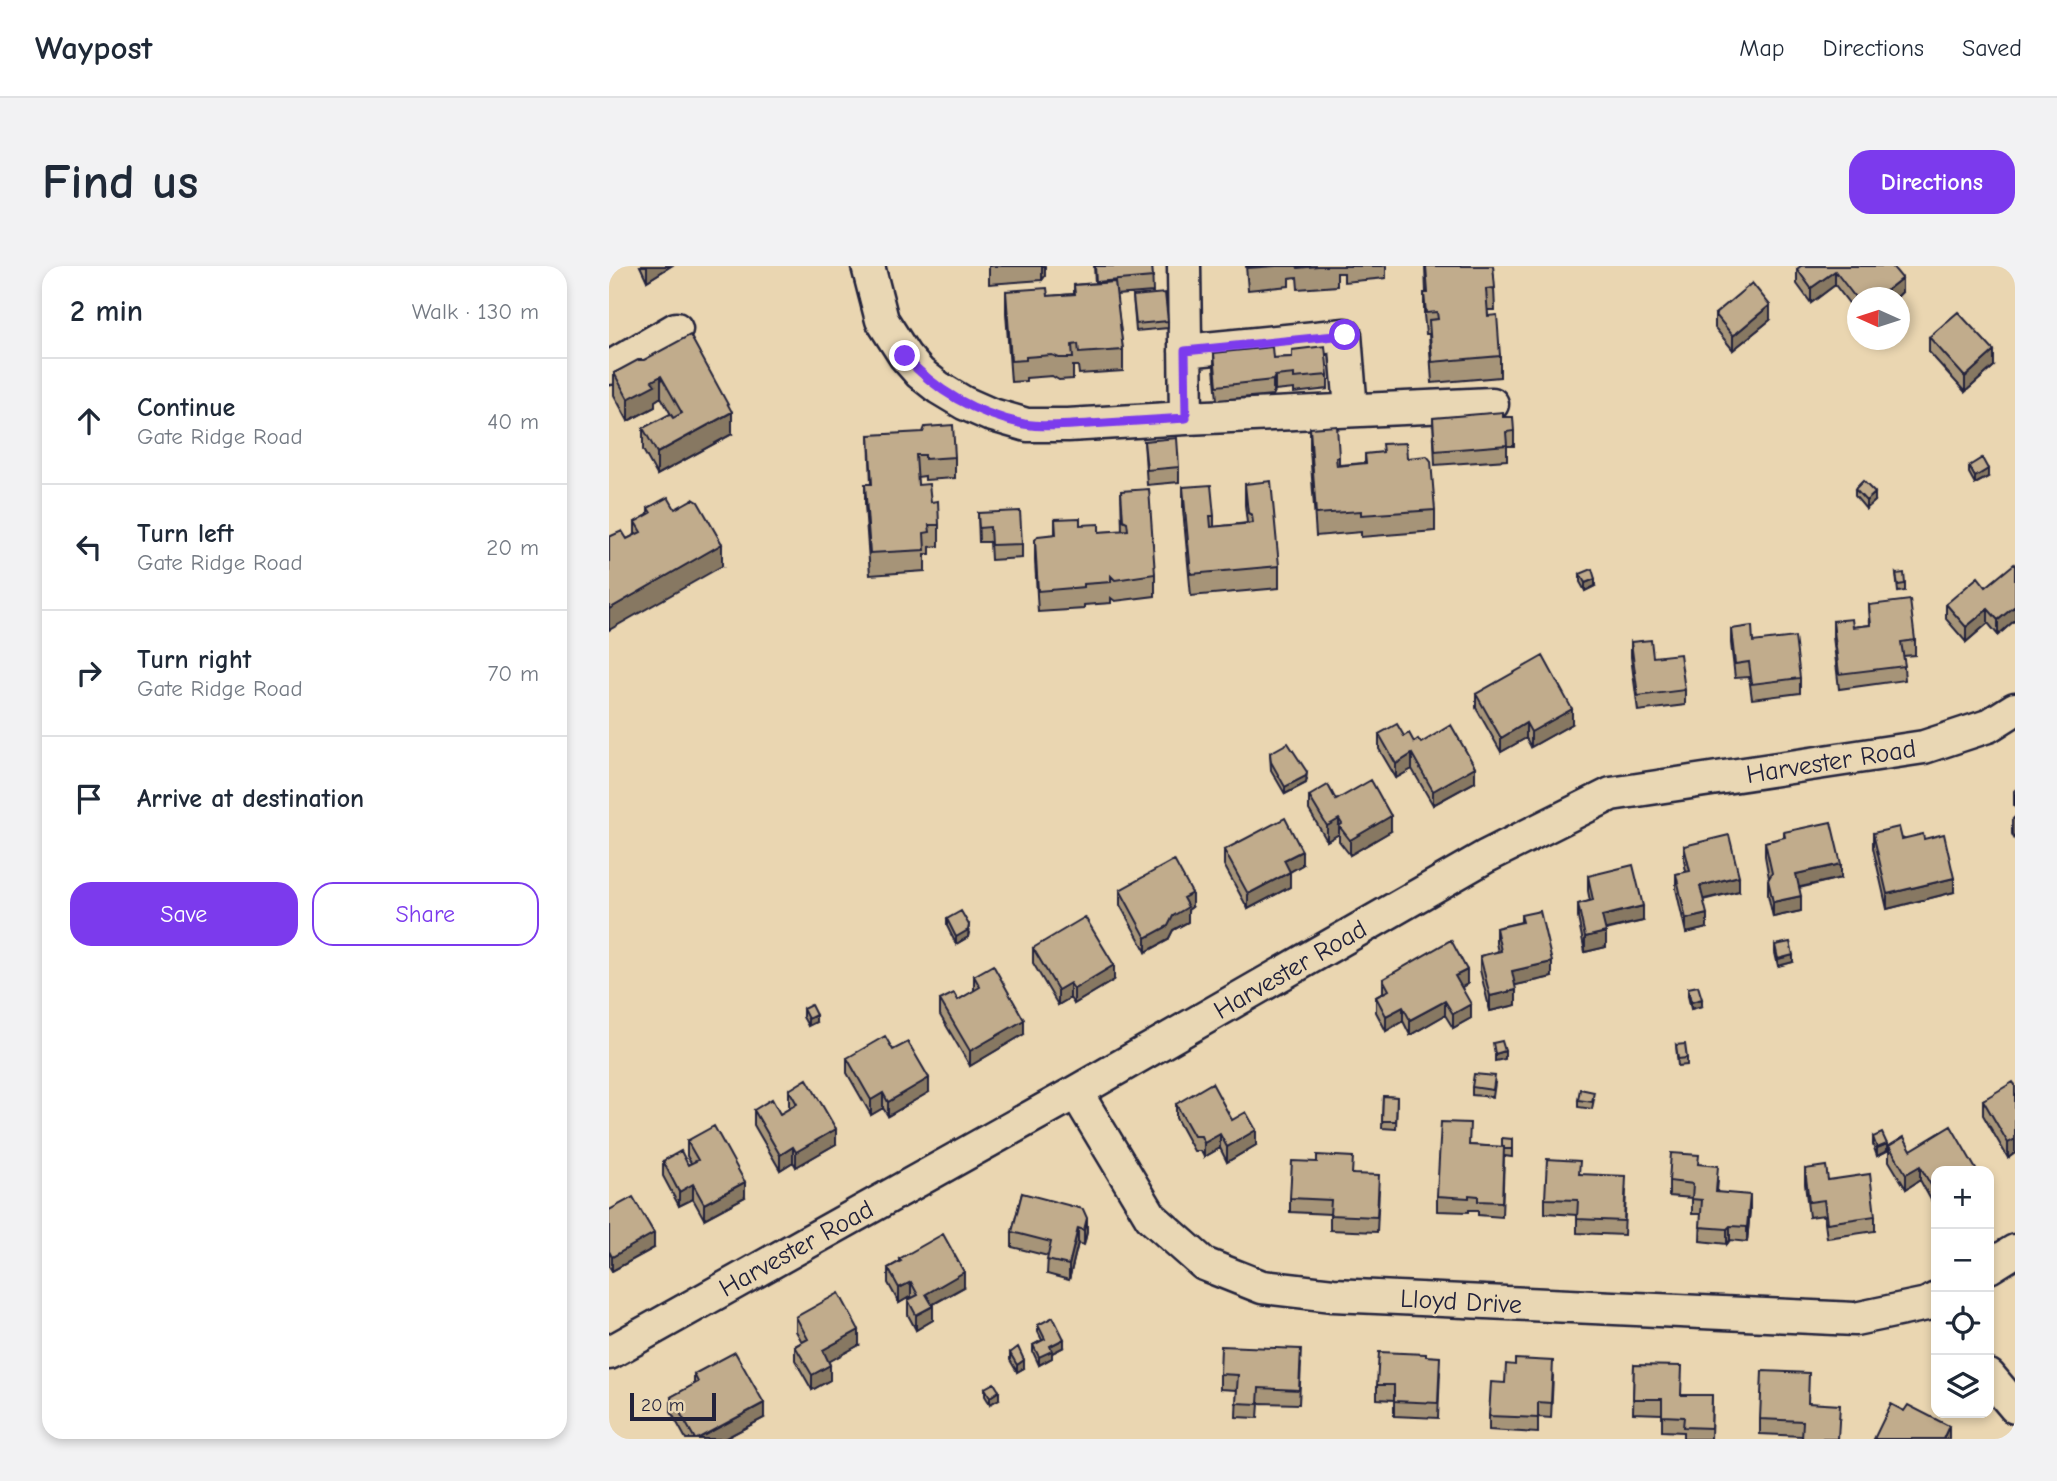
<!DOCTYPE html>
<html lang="en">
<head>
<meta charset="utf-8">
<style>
	:root { --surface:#fff; --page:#f2f2f3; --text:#1f2937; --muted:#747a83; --line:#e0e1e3; --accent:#7c3aed }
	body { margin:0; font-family:"Comic Neue",sans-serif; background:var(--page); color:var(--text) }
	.controls { position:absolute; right:21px; bottom:21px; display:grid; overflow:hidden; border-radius:14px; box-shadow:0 4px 10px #0003 }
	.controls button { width:63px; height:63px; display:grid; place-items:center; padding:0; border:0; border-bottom:2px solid var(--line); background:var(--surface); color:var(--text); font:35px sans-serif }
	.compass { position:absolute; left:1238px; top:21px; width:63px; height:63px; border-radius:50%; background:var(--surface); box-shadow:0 4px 10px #0003; rotate:273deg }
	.scale { position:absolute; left:21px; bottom:18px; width:86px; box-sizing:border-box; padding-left:7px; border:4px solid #22223b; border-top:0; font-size:19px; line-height:24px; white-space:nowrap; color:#22223b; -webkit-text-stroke:5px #e9d7b4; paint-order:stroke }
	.stop { position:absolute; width:21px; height:21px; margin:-16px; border:5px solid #7c3aed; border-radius:50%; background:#fff }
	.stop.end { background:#7c3aed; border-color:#fff; box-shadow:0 2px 7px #0008 }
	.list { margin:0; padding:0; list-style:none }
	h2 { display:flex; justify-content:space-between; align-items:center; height:91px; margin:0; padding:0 28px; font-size:30px }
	h2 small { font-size:23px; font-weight:400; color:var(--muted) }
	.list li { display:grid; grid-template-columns:46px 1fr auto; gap:21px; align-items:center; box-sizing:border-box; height:126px; padding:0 28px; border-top:2px solid var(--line) }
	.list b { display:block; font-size:26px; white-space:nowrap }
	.list p { margin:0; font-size:23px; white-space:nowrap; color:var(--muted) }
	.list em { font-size:23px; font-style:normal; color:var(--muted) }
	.actions { display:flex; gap:14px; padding:21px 28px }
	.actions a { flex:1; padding:16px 0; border:2px solid var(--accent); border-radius:21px; text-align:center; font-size:24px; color:var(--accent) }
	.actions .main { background:var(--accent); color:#fff }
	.icon { flex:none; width:38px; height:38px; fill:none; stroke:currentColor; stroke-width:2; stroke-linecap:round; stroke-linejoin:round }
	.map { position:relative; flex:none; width:1406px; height:1173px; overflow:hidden; border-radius:21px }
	header { display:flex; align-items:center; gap:42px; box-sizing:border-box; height:98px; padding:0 35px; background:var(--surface); border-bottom:2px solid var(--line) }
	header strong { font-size:33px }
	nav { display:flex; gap:38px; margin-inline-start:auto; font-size:24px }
	.intro { display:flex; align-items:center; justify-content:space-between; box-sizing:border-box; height:168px; padding:0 42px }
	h1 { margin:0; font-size:49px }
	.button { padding:18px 32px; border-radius:21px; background:var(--accent); color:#fff; font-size:24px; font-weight:700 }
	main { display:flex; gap:42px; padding:0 42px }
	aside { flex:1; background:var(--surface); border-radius:21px; box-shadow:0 4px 10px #0003 }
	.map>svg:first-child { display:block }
</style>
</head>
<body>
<header>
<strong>Waypost</strong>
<nav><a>Map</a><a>Directions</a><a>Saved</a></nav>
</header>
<div class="intro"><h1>Find us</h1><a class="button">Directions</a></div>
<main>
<aside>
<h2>2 min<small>Walk · 130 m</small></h2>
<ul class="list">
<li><svg class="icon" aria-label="ahead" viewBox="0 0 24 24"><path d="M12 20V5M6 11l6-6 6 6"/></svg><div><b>Continue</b><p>Gate Ridge Road</p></div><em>40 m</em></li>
<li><svg class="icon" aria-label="left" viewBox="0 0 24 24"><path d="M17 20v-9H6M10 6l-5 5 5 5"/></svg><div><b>Turn left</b><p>Gate Ridge Road</p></div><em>20 m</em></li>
<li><svg class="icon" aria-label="right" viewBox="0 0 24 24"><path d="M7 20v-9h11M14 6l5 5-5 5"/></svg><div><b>Turn right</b><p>Gate Ridge Road</p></div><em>70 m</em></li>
<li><svg class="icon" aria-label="arrive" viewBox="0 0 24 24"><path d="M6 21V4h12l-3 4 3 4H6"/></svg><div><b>Arrive at destination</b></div></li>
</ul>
<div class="actions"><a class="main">Save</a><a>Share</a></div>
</aside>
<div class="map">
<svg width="1406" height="1173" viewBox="0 0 1406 1173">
	<rect width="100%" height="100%" fill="#ead6b1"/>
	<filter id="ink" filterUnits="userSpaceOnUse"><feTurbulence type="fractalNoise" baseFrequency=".0143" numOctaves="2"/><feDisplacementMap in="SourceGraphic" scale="14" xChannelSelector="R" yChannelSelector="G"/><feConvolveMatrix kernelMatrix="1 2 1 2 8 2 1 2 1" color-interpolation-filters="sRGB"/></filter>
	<g filter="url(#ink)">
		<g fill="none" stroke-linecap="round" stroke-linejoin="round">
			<defs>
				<path id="street" d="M259 0 273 54 296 90 311 107 330 122 355 137 380 148 418 159H459L577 152 883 138
					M575 0 577 152
					M576 85 736 69 742 144
					M0 102 67 63
					M467 826 542 951 595 998 653 1021 724 1029 1246 1053 1318 1038 1327 1033
					M1380 1001 1406 985
					M0 1087 467 826 876 591 1002 528 1315 481 1379 460 1406 443
					M1380 1110 1406 1141"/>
			</defs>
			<use href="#street" stroke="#22223b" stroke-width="37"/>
			<use href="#street" stroke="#e9d7b4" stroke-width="32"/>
		</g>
		<path fill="#a69478" stroke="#22223b" stroke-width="2" d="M31 0H62L38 15Z
			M380 0H436V10L433 14 380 18Z
			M485 0H543L544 26 507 29 514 84V105L470 108 469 100H464V113L450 114 443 110 417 112V115L402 116 397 47V25L439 30 465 28V19L486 17Z
			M637 0H777V12L735 16V7H728V20L689 23 688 11 680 12V20L639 24Z
			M816 0H884L886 44H878L879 50 891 90V111L823 117 820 68H817L815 49V27H817Z
			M1283 0 1293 26 1287 32H1249V49L1226 19 1202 37 1188 18V3Z
			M524 30 559 55V62L527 65Z
			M1106 48 1161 54 1124 84 1106 62Z
			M1320 71 1385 100 1356 126 1320 86Z
			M683 84 719 109V123L685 127V123L666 125 664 129 608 134 605 102V87L664 92 683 91Z
			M35 94 123 168 48 209 34 184V162L64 152 52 131 46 135V141L19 155 5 129V107Z
			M894 151 905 165V180H898V194L826 199 824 152Z
			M701 162 730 191V199L756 197V188L798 192 826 244V265L752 271V266L707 270 701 183Z
			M260 169 346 191V212L316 214V210L308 211 309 219 322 236 330 259V280L321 281V288H316V305L261 309 256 239V218H262Z
			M535 175 570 201V216L538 219Z
			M1360 200 1379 211 1366 218 1360 207Z
			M636 218 670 300V322L582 330 574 243V221L605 250V261L638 257 636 239Z
			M1246 223 1266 235 1257 243 1246 230Z
			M512 225 546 308V330L506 335 502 332V337L475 339V343L429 346 426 295V274L446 269V253L471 259 490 266 513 265Z
			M39 242 66 243 113 300 18 273 26 269V256L39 249Z
			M369 247 413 278V292L382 294 381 276H370Z
			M1406 300V354L1389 369 1379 357 1357 376 1337 353V338L1377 321Z
			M971 308 986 320 976 325 971 316Z
			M1287 308 1296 318V325L1289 326Z
			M1260 339 1306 374V389L1294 390 1296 414 1230 423 1224 370V355L1244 361 1261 359Z
			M1122 363 1144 376 1191 412V427L1143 433 1140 411 1126 412 1122 377Z
			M1022 376 1076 424V439L1029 445 1022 391Z
			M867 428 963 458 922 481 917 472 892 486 867 442Z
			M770 468 795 470 805 476 812 477 866 516 824 539 803 503 787 512 770 483Z
			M661 487 698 513 697 517 676 528 662 504Z
			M1406 524V542L1405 539V525Z
			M700 530 727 534 782 565 741 589 730 575V568L718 575 700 544Z
			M1406 551V574L1403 568V554Z
			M1175 566 1232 612 1190 622 1192 645 1164 651 1159 629V614L1160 612 1156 590V576L1175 572Z
			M1264 567 1293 573H1315L1345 626 1278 643 1264 582Z
			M1075 580 1130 625 1094 634 1098 662 1077 667 1067 623V608L1077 606 1075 594Z
			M615 584 693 599 681 606V621L639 643 615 599Z
			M979 610 1034 655 997 664V681L976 686 969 652V638L981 635 979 625Z
			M511 624 583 641 579 644V656L564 664 559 674 537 686 511 639Z
			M912 649 943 711 906 719 907 739 881 745 871 704V690L889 686 887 677V662L912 656Z
			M338 653 360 667 359 671 347 678 338 660Z
			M1166 679 1184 696 1169 700 1166 687Z
			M424 682 505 714 465 738 461 732 449 739 424 697Z
			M365 710 415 768 361 800 331 749V734H349L365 725Z
			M774 713 858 718 853 721 862 752 844 762 836 749 801 769 794 755 777 765 767 746V731L774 727Z
			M1079 722 1093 740 1082 743 1079 730Z
			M194 743 207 756 199 760 194 751Z
			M1067 779 1078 792V799L1069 800Z
			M284 784 320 826 279 850 274 842 262 849 238 807V792Z
			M886 817 884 831 863 829V821Z
			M1406 819V887L1399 892 1374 849V834Z
			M180 824 227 878 187 901 184 896 171 904 145 859V844L171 848 181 842 180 839Z
			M774 830 788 831 787 863 773 862Z
			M985 833 983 843 969 841V834Z
			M567 838 623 854 647 879 618 896 611 882 595 891 592 885H585L567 852Z
			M1264 871 1278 885 1268 890 1264 879Z
			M903 873V891L895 890 893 951 869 949V944H860V946L828 945V930L860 879 893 881Z
			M78 875 136 931 95 953 84 933 70 940 54 910V895L79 899 82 897 78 890Z
			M1280 880 1302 884 1327 905V943L1311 914 1297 923 1280 895Z
			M1090 899 1109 915 1108 926 1141 943 1138 976 1121 974 1118 978 1091 975 1092 948H1083V932L1060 930V915Z
			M1196 903 1219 914 1266 950V965L1218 972 1215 949 1200 951 1196 918Z
			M744 908 770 924 768 966 721 964V948L681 946V932Z
			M971 908 1017 925 1015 969 968 967V949L936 947V933Z
			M413 927 478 966 475 979 469 977 460 1014 438 1008 439 990 403 981V966Z
			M0 944 45 982 3 1005 0 1000Z
			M290 993 355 1021 323 1039 324 1054 307 1064 299 1049V1034L303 1032 302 1030 290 1037 279 1017V1002L290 996Z
			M187 1051 250 1079 220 1095 221 1114 203 1124 186 1094V1080L193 1076 187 1065Z
			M429 1059 455 1081 443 1087V1092L430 1099 424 1086V1079L433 1074 429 1066Z
			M401 1087 415 1102 408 1106 401 1094Z
			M817 1090 831 1106 829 1152 785 1150V1134L768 1133V1119Z
			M692 1098 690 1138 650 1137 649 1152 627 1151 628 1124 611 1123V1108Z
			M1025 1099 1073 1129H1103L1102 1173H1074V1166L1053 1165V1148L1024 1147Z
			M85 1108 155 1152 115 1173H77L62 1146V1131L85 1119Z
			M944 1110 942 1152 929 1151V1167L880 1164V1150L896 1117Z
			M376 1122 390 1133 381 1138 376 1130Z
			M1200 1137 1231 1153 1193 1170 1151 1168V1153Z"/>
		<path fill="#877862" stroke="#22223b" stroke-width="2" d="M38 0H62L38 15Z
			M433 0H436V10L433 14Z
			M1226 5V19L1202 37V22Z
			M1293 12V26L1287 32H1268Z
			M1161 39V54L1124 84V70Z
			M1385 85V100L1356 126V111Z
			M52 110V131L46 135V141L19 155V133L43 115Z
			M666 110V125L664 129V114Z
			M123 146V168L48 209V187Z
			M1379 203V211L1366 218V211Z
			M1266 227V235L1257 243V235Z
			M113 278V300L0 364V343Z
			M986 313V320L976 325V317Z
			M1406 340V354L1389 369V354Z
			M1379 343V357L1357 376V361Z
			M963 443V458L922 481V466Z
			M917 457V472L892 486V472Z
			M803 488V503L787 512V498Z
			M866 501V516L824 539V525Z
			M698 506 697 517 676 528V521Z
			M782 550V565L741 589V574Z
			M730 553V568L718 575V560Z
			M693 585V599L675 609V594Z
			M1232 598V612L1187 622V608Z
			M681 606V621L639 643V628Z
			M1130 610V625L1091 634V620Z
			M1345 612V626L1278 643V628Z
			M583 627V641L579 644V656L564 664 559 674 537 686V672L564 650 574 632Z
			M1192 630V645L1164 651V636Z
			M1034 640V655L993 664V650Z
			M1098 648V662L1077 667V653Z
			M360 659 359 671 347 678V671Z
			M997 666V681L976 686V671Z
			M1184 689V696L1169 700V693Z
			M943 696V711L903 720V705Z
			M505 699V714L465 738V723Z
			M858 704V718L846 725V710Z
			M461 717V732L449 739V724Z
			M907 724V739L881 745V730Z
			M1093 733V740L1082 743V736Z
			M836 735V749L801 769V754Z
			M862 738V752L844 762V748Z
			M794 741V755L777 765V750Z
			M207 749V756L199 760V753Z
			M415 754V768L361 800V785Z
			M896 785V793L886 795V788Z
			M320 812V826L279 850V836Z
			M274 827V842L262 849V834Z
			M227 863V878L187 901V886Z
			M647 864V879L618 896V881Z
			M611 868V882L595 891V877Z
			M1406 873V887L1399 892V877Z
			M1278 878V885L1268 890V882Z
			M184 881V896L171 904V889Z
			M1311 900V914L1297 923V908Z
			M136 916V931L95 953V938Z
			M84 918V933L70 940V926Z
			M1141 929V943L1138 976V961Z
			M478 952V966L475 979V964Z
			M1121 960V974L1118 978V963Z
			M469 962V977L460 1014V999Z
			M45 967V982L3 1005V991Z
			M355 1006V1021L317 1042V1028Z
			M302 1016V1030L290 1037V1022Z
			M324 1040V1054L307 1064V1049Z
			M250 1064V1079L214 1099V1084Z
			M455 1073V1081L443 1087V1092L430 1099V1091L441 1080Z
			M415 1094V1102L408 1106V1099Z
			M221 1099V1114L203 1124V1109Z
			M390 1125V1133L381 1138V1131Z
			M155 1137V1152L115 1173H88Z
			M1340 1160V1173H1334Z"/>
		<path fill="#c1ac8c" stroke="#22223b" stroke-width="2" d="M486 0H543L544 11 487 16Z
			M638 0H667L639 2Z
			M688 0H709L689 2Z
			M817 0H884L886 22 877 23 879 50 888 49 891 90 823 96 820 54 829 53 828 46 817 47 815 27H819Z
			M1192 0H1283L1293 12 1268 32H1249V35L1226 5 1202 22 1188 3Z
			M506 16 514 84 470 87 469 78 463 79 464 92H450L443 89 417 91V94L402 95 397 25 438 22 439 30 466 28 465 19Z
			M1143 17 1161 39 1124 70 1106 48Z
			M556 27 559 55 527 58 524 30Z
			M1349 46 1385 85 1356 111 1320 71Z
			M81 69 123 146 48 187 34 162 61 148 64 152 73 147 52 110 43 115 46 119 19 133 5 107 29 94H35Z
			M716 80 719 109 685 112V108L666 110 664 114 608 120 605 87 663 81 664 92 683 91V84Z
			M894 146V151H904L905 165 897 166 898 179 826 185 824 152Z
			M344 159 346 191 316 193V189H307L309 219 320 218 322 236 329 235 330 259H320L321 266 315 267 316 284 261 287 256 218H263L260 169 314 166 316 161Z
			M728 160 730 191 727 192 728 200 757 197 756 188 774 186 773 178 797 177 798 192 818 190 822 195 826 244 752 249V245L707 248 701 162Z
			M568 172 570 201 538 204 535 175Z
			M1373 192 1379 203 1366 211 1360 200Z
			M662 215 670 300 582 308 574 221 602 219 605 250H601L602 261 644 257 643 249 639 247 636 218Z
			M1254 215 1266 227 1257 235 1246 223Z
			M540 223 546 308 506 314 502 310V316L475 318V321L429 325 426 274 429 270 447 268 446 253 471 252V259L490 258V266L519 264 518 256 514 254 512 225Z
			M59 231 66 243 84 233 89 236 113 278 0 343V271L13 265 18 273 32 266 26 256 42 247 39 242Z
			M411 245 413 278 382 279 381 261 370 262 369 247Z
			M1405 298 1406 300V340L1389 354 1379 343 1357 361 1337 338 1369 311 1377 321Z
			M983 303 986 313 976 317 971 308Z
			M1295 307 1296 318 1289 319 1287 308Z
			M1301 334 1306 374 1292 376 1296 400 1230 408 1224 355 1243 353 1244 361 1262 359 1260 339Z
			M1143 360 1144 376 1186 371 1191 412 1143 418 1140 396 1126 398 1122 363Z
			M1042 374 1044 391 1071 388 1076 424 1029 430 1022 376Z
			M934 390 963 443 922 466 917 457 892 472 867 428Z
			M788 458 795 470 800 467 805 476 809 473 812 477 842 459 866 501 824 525 803 488 787 498 770 468Z
			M679 477 698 506 697 510 676 521 662 496 661 487Z
			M762 514 782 550 741 574 730 560 733 558 730 553 718 560 700 530 719 519 727 534Z
			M676 552 693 585 675 594 681 606 639 628 615 584Z
			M1222 556 1232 598 1187 608 1192 630 1164 636 1159 614 1163 607 1156 576 1176 571 1175 566Z
			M1290 561 1293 573 1314 568 1315 573 1335 568 1345 612 1278 628 1264 567Z
			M1120 569 1130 610 1091 620 1098 648 1077 653 1067 608 1081 605 1075 580Z
			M565 594 583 627 574 632 579 641 564 650 559 660 537 672 511 624Z
			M1024 599 1034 640 993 650 997 666 976 671 969 638 984 634 979 610Z
			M352 645 360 659 359 664 347 671 338 653Z
			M931 645 943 696 903 705 907 724 881 730 871 690 892 685 887 662 914 656 912 649Z
			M476 651 505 699 465 723 461 717 449 724 424 682Z
			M842 674 858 704 846 710 862 738 844 748 836 735 801 754 794 741 777 750 767 731 780 724 774 713Z
			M1181 676 1184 689 1169 693 1166 679Z
			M384 699 415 754 361 785 331 734 345 727 349 734 371 721 365 710Z
			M1089 720 1093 733 1082 736 1079 722Z
			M202 739 207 749 199 753 194 743Z
			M276 770 284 784 299 776 320 812 279 836 274 827 262 834 238 792Z
			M893 775 896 785 886 788 884 777Z
			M1076 778 1078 792 1069 793 1067 779Z
			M865 808 886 810 884 824 863 821Z
			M198 813 227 863 187 886 184 881 171 889 145 844 163 833 171 848 188 838 180 824Z
			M1404 816 1406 819V873L1399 877 1374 834Z
			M603 817 623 854 637 846 647 864 618 881 611 868 595 877 592 870H585L567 838Z
			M971 823 985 826 983 836 969 834Z
			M774 830 788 831 787 855H773Z
			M832 856 861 857 860 879 895 881 893 936 869 935V930L860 929V932L828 930Z
			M105 860 136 916 95 938 84 918 70 926 54 895 72 885 79 899 89 894 78 875Z
			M1342 860 1368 905H1327V928L1311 900 1297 908 1280 880 1295 871 1302 884Z
			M1273 867 1278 878 1268 882 1264 871Z
			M893 872 903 873V883H895V881H893Z
			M1062 887 1090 889 1089 898 1109 900 1107 926 1141 929 1138 961 1121 960 1118 963 1091 961 1093 934 1083 933 1084 918 1060 915Z
			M708 889 744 891 743 908 770 909 768 951 721 949 722 934 681 932 683 895 708 896Z
			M938 893 971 895 970 908 1017 910 1015 955 968 953 969 934 936 933Z
			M1217 900 1219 914 1261 908 1266 950 1218 957 1215 934 1200 936 1196 903Z
			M413 927 474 943 478 952 475 964 469 962 460 999 438 994 442 976 403 966Z
			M24 931 45 967 3 991 0 985V944Z
			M334 968 355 1006 317 1028 324 1040 307 1049 299 1034 309 1029 302 1016 290 1022 279 1002 292 995 290 993Z
			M230 1027 250 1064 214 1084 221 1099 203 1109 186 1080 199 1073 187 1051Z
			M444 1051 455 1073 441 1080 443 1085 430 1091 424 1079 436 1073 429 1059Z
			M612 1080 692 1083 690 1124 650 1122 649 1138 627 1137 629 1109 611 1108Z
			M409 1081 415 1094 408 1099 401 1087Z
			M126 1086 155 1137 88 1173H86L62 1131 89 1116 85 1108Z
			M770 1086 817 1088V1090L831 1091 829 1137 785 1135V1119H768Z
			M906 1093 944 1095 942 1137 929 1136V1152L880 1150 882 1116 896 1117 897 1098 906 1099Z
			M1025 1099 1073 1100 1072 1129H1103L1102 1162 1074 1161 1075 1151 1053 1150V1133H1024Z
			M1153 1105 1200 1107 1199 1137 1231 1139 1229 1173H1193L1194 1155 1151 1153Z
			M385 1117 390 1125 381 1131 376 1122Z
			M1282 1138 1295 1145 1299 1139 1340 1160 1334 1173H1265Z"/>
	</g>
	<g fill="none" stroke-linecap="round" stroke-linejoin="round" filter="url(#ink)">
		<path stroke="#7c3aed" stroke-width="9" d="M296 90C327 126 369 148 415 158 436 162 460 159 480 158 513 156 545 154 577 152L576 85 736 69"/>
	</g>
	<g text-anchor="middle" stroke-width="5" stroke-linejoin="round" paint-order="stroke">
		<g font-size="26" fill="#22223b" stroke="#e9d7b4">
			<text transform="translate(1222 495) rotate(-9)" y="9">Harvester Road</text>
			<text transform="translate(681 703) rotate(-30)" y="9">Harvester Road</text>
			<text transform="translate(187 982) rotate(-29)" y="9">Harvester Road</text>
			<text transform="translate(852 1035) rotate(3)" y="9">Lloyd Drive</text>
		</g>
	</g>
</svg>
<div class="controls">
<button>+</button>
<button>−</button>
<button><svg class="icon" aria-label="locate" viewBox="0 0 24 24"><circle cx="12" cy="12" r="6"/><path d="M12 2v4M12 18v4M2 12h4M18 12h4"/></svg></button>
<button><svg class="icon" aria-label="layers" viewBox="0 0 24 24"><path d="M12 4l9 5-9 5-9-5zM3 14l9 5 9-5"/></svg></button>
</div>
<svg class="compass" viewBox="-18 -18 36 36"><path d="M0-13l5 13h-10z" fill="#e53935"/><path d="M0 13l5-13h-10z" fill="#747a83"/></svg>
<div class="scale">20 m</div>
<div class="stop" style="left:736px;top:69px"></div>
<div class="stop end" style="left:296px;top:90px"></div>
</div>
</main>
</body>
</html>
